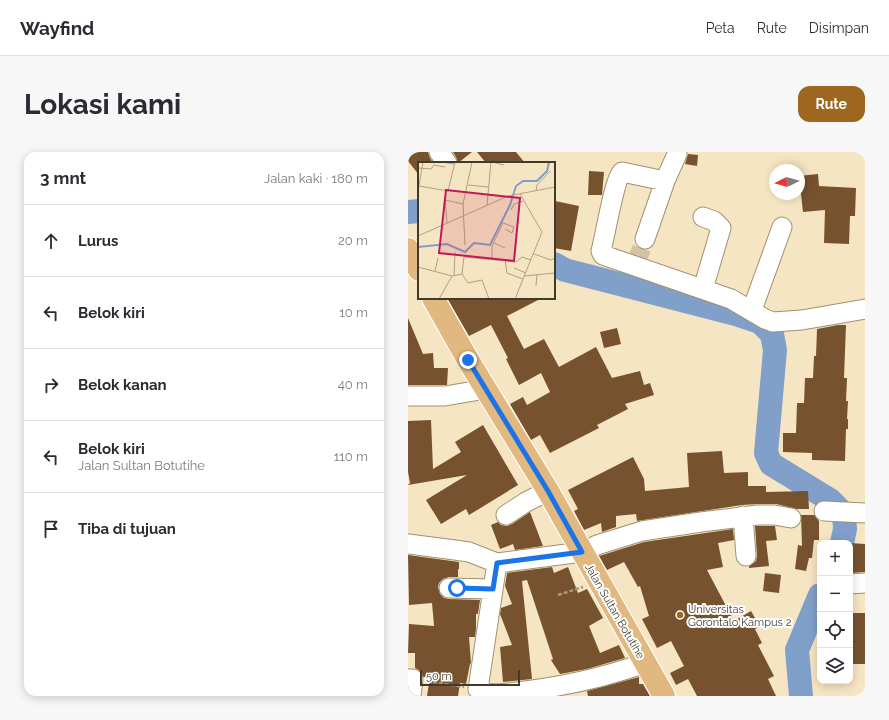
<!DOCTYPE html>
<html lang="id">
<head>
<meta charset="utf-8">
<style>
	:root { --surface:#fff; --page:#f7f7f7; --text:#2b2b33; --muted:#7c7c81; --line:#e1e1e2; --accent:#9d6720 }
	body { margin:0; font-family:Raleway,sans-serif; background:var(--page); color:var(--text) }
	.controls { position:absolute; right:12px; bottom:12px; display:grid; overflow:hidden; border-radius:8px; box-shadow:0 2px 10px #0003 }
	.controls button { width:36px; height:36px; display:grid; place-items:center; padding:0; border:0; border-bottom:1px solid var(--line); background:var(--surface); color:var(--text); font:20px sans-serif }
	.compass { position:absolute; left:361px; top:12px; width:36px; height:36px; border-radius:50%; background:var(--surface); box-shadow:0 2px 10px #0003; rotate:264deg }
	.scale { position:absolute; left:12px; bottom:10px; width:100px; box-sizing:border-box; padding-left:4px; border:2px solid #413a2c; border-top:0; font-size:11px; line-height:14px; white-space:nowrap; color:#413a2c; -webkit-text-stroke:3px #fff; paint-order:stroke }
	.stop { position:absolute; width:12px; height:12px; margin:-9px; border:3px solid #1a73e8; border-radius:50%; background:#fff }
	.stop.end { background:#1a73e8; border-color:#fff; box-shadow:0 1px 4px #0008 }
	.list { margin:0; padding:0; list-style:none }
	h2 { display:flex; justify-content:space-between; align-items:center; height:52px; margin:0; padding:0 16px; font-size:17px }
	h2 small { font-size:13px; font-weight:400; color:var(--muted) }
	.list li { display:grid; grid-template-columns:26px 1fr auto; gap:12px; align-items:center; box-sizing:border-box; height:72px; padding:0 16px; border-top:1px solid var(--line) }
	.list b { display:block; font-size:15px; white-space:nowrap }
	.list p { margin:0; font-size:13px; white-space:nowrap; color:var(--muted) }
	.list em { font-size:13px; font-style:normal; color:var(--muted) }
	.icon { flex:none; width:22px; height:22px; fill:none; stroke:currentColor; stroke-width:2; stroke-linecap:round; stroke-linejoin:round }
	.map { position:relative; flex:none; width:457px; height:544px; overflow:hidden; border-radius:12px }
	header { display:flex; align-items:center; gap:24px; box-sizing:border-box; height:56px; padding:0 20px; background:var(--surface); border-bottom:1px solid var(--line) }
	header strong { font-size:19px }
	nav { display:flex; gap:22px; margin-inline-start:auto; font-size:14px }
	.intro { display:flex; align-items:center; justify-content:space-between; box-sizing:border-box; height:96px; padding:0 24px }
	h1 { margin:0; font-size:28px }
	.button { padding:10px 18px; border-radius:12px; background:var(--accent); color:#fff; font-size:14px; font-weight:700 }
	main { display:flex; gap:24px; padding:0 24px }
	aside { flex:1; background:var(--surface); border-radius:12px; box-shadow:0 2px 10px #0003 }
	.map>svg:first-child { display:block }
</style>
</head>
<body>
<header>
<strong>Wayfind</strong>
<nav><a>Peta</a><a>Rute</a><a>Disimpan</a></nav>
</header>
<div class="intro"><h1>Lokasi kami</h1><a class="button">Rute</a></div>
<main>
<aside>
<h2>3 mnt<small>Jalan kaki · 180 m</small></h2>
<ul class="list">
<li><svg class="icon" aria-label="ahead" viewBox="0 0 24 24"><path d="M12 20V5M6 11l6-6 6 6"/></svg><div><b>Lurus</b></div><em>20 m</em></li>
<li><svg class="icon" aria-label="left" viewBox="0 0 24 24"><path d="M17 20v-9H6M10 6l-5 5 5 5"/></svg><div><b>Belok kiri</b></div><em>10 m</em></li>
<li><svg class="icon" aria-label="right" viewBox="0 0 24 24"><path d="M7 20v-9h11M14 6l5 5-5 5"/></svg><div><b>Belok kanan</b></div><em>40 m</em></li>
<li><svg class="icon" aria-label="left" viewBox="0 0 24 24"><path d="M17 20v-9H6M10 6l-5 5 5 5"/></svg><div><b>Belok kiri</b><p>Jalan Sultan Botutihe</p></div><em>110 m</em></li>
<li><svg class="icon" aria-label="arrive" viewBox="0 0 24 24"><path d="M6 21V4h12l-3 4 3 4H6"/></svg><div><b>Tiba di tujuan</b></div></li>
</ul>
</aside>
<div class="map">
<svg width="457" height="544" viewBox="0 0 457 544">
	<rect width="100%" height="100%" fill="#f6e5c2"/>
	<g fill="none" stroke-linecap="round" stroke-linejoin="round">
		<path stroke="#809fc9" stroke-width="24" d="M0 60 11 59
			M146 112 157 118 331 163 352 170 364 182 367 198 358 301 363 312 422 348 436 362 437 377 434 391
			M393 544 389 498 412 443"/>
	</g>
	<path fill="#77522e" d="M0 0H20L22 6 25 11H11V23L0 9Z
		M45 0H64L50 11 48 5Z
		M69 0H108L117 11H78Z
		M280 2 290 3 289 14 277 12Z
		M181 19 196 20 194 43H180Z
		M410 22 411 34 448 36 447 64H442L441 92 416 91 417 58 395 60 391 24Z
		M147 49 171 54 163 99 146 96V58Z
		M39 146H134L99 164 116 197 136 187 151 215 188 195 204 226 232 219 236 233 242 231 246 243 217 252 220 257 189 273 191 276 142 301 132 283 123 288 102 252 115 245 119 253 142 240 133 221 111 233 98 207 100 206 83 173 61 184Z
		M0 166 15 202 25 201 26 216H40L39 233H0Z
		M430 173H438L436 226H439L438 249H440L439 267H440V277H438L437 309 404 308V301L375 300V281H388L389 251H396L397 226H405L406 204H408L409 177Z
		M209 176 213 192 196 196 192 180Z
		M23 268 25 317 53 300 47 290 75 273 110 333 61 363 58 357 33 372 18 348 59 323 0 333 2 331 0 320V269Z
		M314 299 316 321 340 320V334H358V340L400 339 401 357H389L368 352H350L334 353 229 369 228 362 208 364V375L194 380 193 371 176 378 166 359 170 357 160 338 225 305 236 327 237 339 281 335 279 301Z
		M122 360 135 394 107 398 105 392 92 397 83 373 90 370 93 373 99 374 104 372Z
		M393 363H406L411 369V388H406L404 406H401L398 419 387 417 390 393 394 394Z
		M347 374H367L369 388 358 389 361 414 341 416V414L348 409 349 404Z
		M325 377 326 388 310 391 315 415 299 418 326 469 343 459 352 475 347 477 354 491 350 493 366 524 360 527 368 544H289L280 527 268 533 262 521 276 514 263 489 249 496 234 467 241 464 232 434 230 435 216 410 199 418 191 404 236 390Z
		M442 391 457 392V420L442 421Z
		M0 403 51 410V417H50V425H41L35 427 31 431 30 435 32 442 36 446 41 447 72 448 70 462H68V476L67 485H61L63 511 62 512 58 532 52 531 50 544H19L22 525H15L11 518 7 516V501H0L1 472 26 474 24 451 1 453Z
		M144 415 146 421 160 415 170 441 179 437 195 466 181 474 192 501 211 493 217 506 179 517 152 522 143 508 145 507 119 428 114 429 124 527 95 530 92 495 104 493 92 462 93 456 104 452 97 434 99 421Z
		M357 421 373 423 371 441 355 439Z
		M442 461H457V512H442Z
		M231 525V532H235L242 544H180L179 539Z"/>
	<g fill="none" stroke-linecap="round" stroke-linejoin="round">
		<path stroke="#d2c3a4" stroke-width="19" stroke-dasharray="19 10" stroke-linecap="butt" d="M227 114 237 87"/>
		<defs>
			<path id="minor" d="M31 0 39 11
				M257 29 269 2
				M295 65 306 69 313 76 295 137
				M237 87 257 29 214 20C206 28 197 85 193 99L195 103 323 147 357 167 365 170 394 168 457 157
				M344 158 374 75
				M0 244H37L78 237
				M416 359 457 361
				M98 363 118 350 140 339
				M335 364 338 404
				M0 392 47 398 61 400 89 411 174 400 189 393 234 379 293 370 350 363H366L383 366
				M89 411 70 537C76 541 81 542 88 542 138 538 189 528 237 511
				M442 432 457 431
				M41 436 85 437
				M0 527H5L3 544"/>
			<path id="major" d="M0 97 11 118
				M25 146 60 208 140 339 256 544"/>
		</defs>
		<use href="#minor" stroke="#a19170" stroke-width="21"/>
		<use href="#major" stroke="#fff" stroke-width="24"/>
		<path stroke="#a5987f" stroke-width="2.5" stroke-dasharray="4 2" stroke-linecap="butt" d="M150 443 175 435
			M19 529 56 535"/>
		<use href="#minor" stroke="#fff" stroke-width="19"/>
		<use href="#major" stroke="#e1b980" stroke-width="22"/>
	</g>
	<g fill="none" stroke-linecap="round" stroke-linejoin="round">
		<path stroke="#1a73e8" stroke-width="5" d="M49 436 85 437 89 411 174 400 140 339 60 208"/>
	</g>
	<circle fill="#9d6720" stroke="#fff" stroke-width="1.5" cx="272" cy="463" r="4"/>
	<g text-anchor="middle" stroke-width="4" stroke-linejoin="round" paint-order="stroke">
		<g font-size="11" fill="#413a2c" stroke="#fff" text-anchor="start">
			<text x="280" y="461">Universitas<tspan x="280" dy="13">Gorontalo Kampus 2</tspan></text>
		</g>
		<g font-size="11" fill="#413a2c" stroke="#fff">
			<text transform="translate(207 459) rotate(60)" y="4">Jalan Sultan Botutihe</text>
		</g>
	</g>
	<g transform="translate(10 10)">
		<rect width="137" height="137" fill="#f6e5c2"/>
		<path fill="none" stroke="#809fc9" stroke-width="2" d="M0 85 29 82 47 90 56 81 72 83 92 43 98 24 105 19H119L129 9 131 0"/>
		<path fill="none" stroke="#aea186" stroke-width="1" d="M24 0 36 2M74 0 86 3M0 6 13 7 16 3 27 5M50 23 70 25M1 24 30 29 37 0M0 29 5 0M118 29 119 23 132 9M69 43 73 0M93 48 96 42 105 39M29 61 27 38 45 42M0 74 90 34 137 25M76 81 87 86M47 83 45 42 54 0M116 92 133 98 137 96M74 97V84L85 61 96 65 94 71 87 67M87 98 89 111 105 117M0 105 34 114 44 112 46 95 98 100 104 95 113 98M96 106 108 111M17 109 20 96M44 112 50 121 64 118 71 137M36 114 37 90M106 114 137 111M118 124 119 112M21 137 34 114M97 137 124 70 102 32"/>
		<path fill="#c2185b" fill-opacity="0.15" stroke="#c2185b" stroke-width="2" d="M28 28 102 36 96 99 21 91Z"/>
		<rect width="137" height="137" fill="none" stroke="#413a2c" stroke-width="2"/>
	</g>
</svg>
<div class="controls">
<button>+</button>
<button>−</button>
<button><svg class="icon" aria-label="locate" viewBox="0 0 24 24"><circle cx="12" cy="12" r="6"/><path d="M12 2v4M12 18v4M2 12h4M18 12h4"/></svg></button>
<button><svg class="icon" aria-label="layers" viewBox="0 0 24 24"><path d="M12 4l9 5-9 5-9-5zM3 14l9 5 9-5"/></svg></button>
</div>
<svg class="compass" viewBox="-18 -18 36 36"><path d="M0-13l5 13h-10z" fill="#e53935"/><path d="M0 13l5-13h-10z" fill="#7c7c81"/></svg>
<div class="scale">50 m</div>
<div class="stop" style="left:49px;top:436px"></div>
<div class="stop end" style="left:60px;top:208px"></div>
</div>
</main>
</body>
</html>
